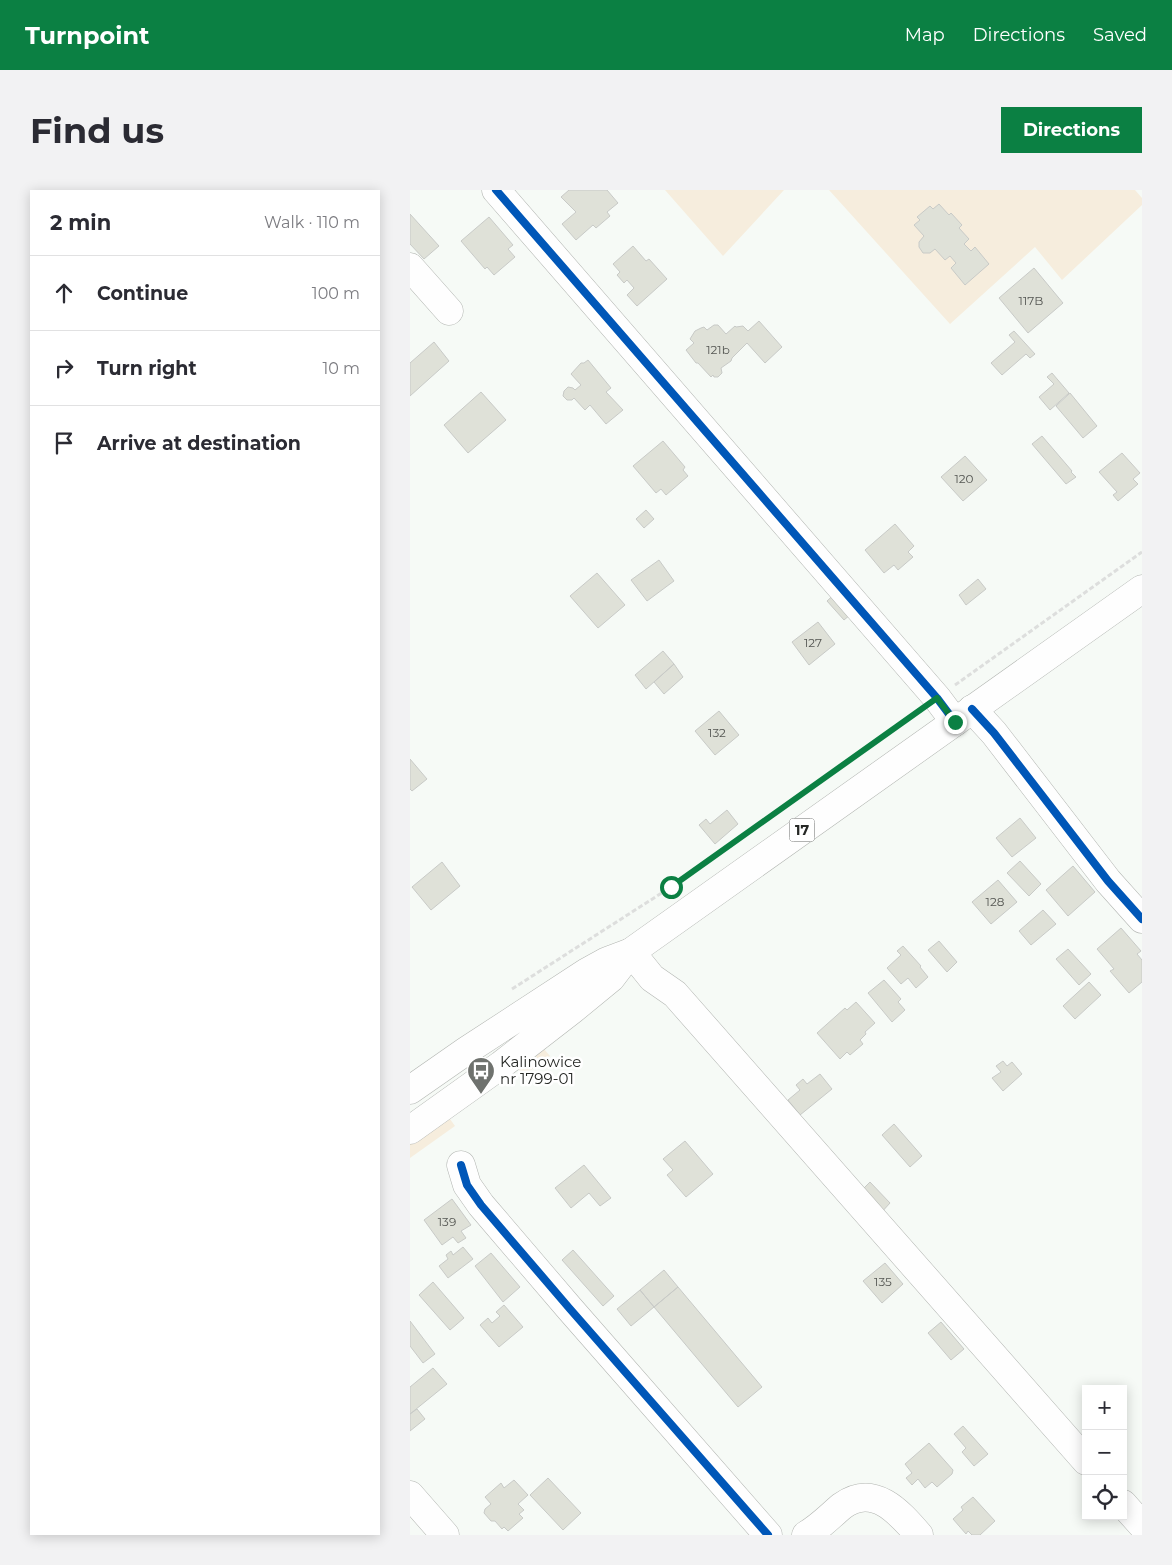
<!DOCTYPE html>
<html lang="en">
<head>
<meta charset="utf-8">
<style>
	:root { --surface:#fff; --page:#f2f2f3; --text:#2b2b33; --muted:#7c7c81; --line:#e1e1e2; --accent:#0b8043 }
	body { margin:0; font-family:Montserrat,sans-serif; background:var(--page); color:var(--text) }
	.controls { position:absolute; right:15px; bottom:15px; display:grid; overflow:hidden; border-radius:0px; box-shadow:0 2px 12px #0003 }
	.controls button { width:45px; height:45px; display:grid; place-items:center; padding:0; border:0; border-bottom:1px solid var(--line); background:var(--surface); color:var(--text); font:25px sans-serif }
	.stop { position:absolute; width:15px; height:15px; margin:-11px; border:4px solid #0b8043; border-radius:50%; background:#fff }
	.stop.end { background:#0b8043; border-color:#fff; box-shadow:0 1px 5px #0008 }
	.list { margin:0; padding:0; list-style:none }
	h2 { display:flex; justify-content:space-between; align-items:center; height:65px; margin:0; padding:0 20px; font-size:21px }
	h2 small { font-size:16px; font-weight:400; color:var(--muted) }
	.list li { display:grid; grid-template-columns:32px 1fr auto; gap:15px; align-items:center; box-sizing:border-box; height:75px; padding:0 20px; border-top:1px solid var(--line) }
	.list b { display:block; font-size:19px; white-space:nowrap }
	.list em { font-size:16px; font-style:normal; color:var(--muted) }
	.icon { flex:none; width:28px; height:28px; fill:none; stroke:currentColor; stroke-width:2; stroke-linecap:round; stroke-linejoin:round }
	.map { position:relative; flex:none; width:732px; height:1345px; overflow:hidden; border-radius:0px }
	header { display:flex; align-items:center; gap:30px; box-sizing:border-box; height:70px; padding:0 25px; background:var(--accent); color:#fff }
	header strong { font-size:24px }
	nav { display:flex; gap:28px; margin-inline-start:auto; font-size:18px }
	.intro { display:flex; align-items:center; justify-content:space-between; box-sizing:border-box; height:120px; padding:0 30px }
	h1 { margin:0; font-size:35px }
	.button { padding:12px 22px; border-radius:0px; background:var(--accent); color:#fff; font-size:18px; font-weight:700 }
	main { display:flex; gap:30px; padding:0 30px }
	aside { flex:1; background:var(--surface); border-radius:0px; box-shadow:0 2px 12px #0003 }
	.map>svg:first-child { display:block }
</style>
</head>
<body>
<header>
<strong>Turnpoint</strong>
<nav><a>Map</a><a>Directions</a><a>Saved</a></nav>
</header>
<div class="intro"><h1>Find us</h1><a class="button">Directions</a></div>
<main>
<aside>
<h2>2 min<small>Walk · 110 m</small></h2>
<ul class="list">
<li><svg class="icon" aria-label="ahead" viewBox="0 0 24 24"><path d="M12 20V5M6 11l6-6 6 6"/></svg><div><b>Continue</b></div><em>100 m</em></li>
<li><svg class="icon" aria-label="right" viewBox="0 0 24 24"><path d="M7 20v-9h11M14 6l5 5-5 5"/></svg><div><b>Turn right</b></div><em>10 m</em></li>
<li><svg class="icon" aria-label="arrive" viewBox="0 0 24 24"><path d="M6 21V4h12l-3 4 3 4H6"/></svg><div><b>Arrive at destination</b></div></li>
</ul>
</aside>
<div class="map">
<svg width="732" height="1345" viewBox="0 0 732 1345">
	<rect width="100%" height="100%" fill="#f6faf6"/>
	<path fill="#f6eddd" d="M255 0H374L313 66Z
		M419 0H725L732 8V15L652 90 625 57 540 134Z
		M131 858 134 859 140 866 113 886 107 877 121 864 125 871 128 869 124 864Z
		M40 929 45 936 0 968V952Z"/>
	<path fill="#dfe1d8" stroke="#c8cac7" d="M159 0H197L208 13 197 22 200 26 186 38 183 35 166 50 152 34 166 22 151 7Z
		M529 14 539 25 541 23 552 35 549 38 559 49 554 54 561 61 565 57 579 74 555 95 541 78 546 73 540 66 535 70 525 59 520 63H513L509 57V52L514 46 504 35 510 30 507 27 520 16 523 19Z
		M0 24 29 56 14 69 0 54Z
		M79 27 103 55 98 59 105 67 84 85 77 77 75 79 51 51Z
		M223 56 236 71 239 69 257 89 227 116 217 105 224 98 217 90 214 93 207 85 210 82 203 74Z
		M624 78 653 113 618 143 589 108Z
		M349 131 372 157 355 173 337 153 322 168 321 171 311 178 312 183 308 187H304L303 185 301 187 288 173H286L276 160 284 153 280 149 285 141 291 138 294 137 297 140 304 135H308L316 144 325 136 326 137 333 136 338 141Z
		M604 141 625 164 620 168 616 164 592 185 581 173 605 152 599 145Z
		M24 152 39 171 0 206V173Z
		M178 170 201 198 196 202 213 220 196 234 180 215 175 220 164 208 162 210H157L153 206 154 201 158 197 163 198 165 200 171 195 161 184 171 173H174Z
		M642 183 659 203 640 220 629 207 644 194 637 187Z
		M71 202 96 230 58 263 34 235Z
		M660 203 687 236 673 248 646 216Z
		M632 246 662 281 661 282 666 287 656 294 622 254Z
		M253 251 275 277 273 280 278 286 256 305 251 299 246 303 223 276Z
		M712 263 730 283 723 289 728 294 708 311 703 305 707 302 689 282Z
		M555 266 577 290 553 311 531 287Z
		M236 320 244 329 234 338 226 329Z
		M485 334 504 356 498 362 503 367 488 380 484 375 474 383 455 360Z
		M249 370 264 391 237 411 221 390Z
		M187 383 215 415 188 438 160 406Z
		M568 389 576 399 556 415 549 405Z
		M430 399 447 419 434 430 417 411Z
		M408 432 425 454 399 475 382 452Z
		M253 461 264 474 236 499 225 485Z
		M264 474 273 487 254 504 244 492Z
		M309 521 329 545 305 565 285 541Z
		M0 569 17 589 2 601 0 599Z
		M317 620 328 634 305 654 289 635 296 629 300 634Z
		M610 628 626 648 602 667 586 648Z
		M610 671 631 694 619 706 597 683Z
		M32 672 50 696 21 720 2 697Z
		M663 676 685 702 658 726 636 700Z
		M588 690 607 712 581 734 562 712Z
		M633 720 646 734 621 755 609 741Z
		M711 738 731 761 727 764 732 770V792L719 803 700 781 704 779 687 759Z
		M529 751 547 772 537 782 518 760Z
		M493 756 511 776 510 777 518 787 506 798 498 788 491 794 477 778 491 765 487 761Z
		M658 759 681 784 669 795 646 769Z
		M474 790 491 809 488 812 495 820 482 832 458 803Z
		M679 792 691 805 665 829 653 816Z
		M446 812 465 833 455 842 456 844 450 850 453 854 440 865 437 862 430 869 407 843 435 818 437 820Z
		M593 871 597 876 602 872 612 884 593 901 582 888 591 882 586 876Z
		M410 884 422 899 390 925 378 910 390 900 386 895 393 889 397 894Z
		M484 934 512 966 500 977 472 945Z
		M275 951 303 984 276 1007 257 985 263 980 253 969Z
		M174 975 201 1008 190 1016 179 1003 161 1018 145 998Z
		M460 992 480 1013 470 1024 449 1003Z
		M42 1009 61 1035 51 1041 56 1048 48 1053 43 1047 32 1055 14 1030Z
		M53 1057 63 1069 38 1088 29 1076 38 1069 36 1065 41 1061 43 1065Z
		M163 1060 204 1106 193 1116 152 1070Z
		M81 1063 110 1097 93 1112 65 1076Z
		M475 1073 493 1094 472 1113 453 1091Z
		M254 1080 268 1097 244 1117 230 1100Z
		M23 1092 54 1128 40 1140 9 1105Z
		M268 1097 352 1197 328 1217 244 1117Z
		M230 1100 244 1117 221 1136 207 1119Z
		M94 1115 113 1137 89 1157 70 1135 78 1128 82 1133 90 1126 86 1122Z
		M0 1131 25 1164 13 1173 0 1156Z
		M531 1132 554 1159 541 1170 518 1143Z
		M23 1178 37 1194 0 1224V1197Z
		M7 1219 15 1229 0 1241V1224Z
		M553 1236 578 1264 564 1276 552 1262 556 1258 544 1244Z
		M519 1253 543 1280 542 1284 527 1297 522 1292 515 1298 508 1289 502 1295 496 1288 502 1283 495 1274Z
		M138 1288 171 1323 153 1340 120 1305Z
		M104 1290 118 1305 108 1314 114 1320 109 1324 113 1328 98 1341 94 1337 92 1339 85 1331H81L74 1323 75 1319 81 1314 75 1307 91 1293 94 1298Z
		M563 1307 585 1331 570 1345H562L558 1341 556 1344 543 1329 553 1320 551 1317Z"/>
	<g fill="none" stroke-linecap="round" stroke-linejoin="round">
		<defs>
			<path id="minor" d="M86 0 527 508 545 532
				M0 77 39 121
				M562 519 584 543 698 691 732 729
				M221 762 242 788 265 804 676 1271
				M51 975 57 995 71 1015 160 1119 358 1345
				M0 1305 35 1345
				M713 1314 732 1335
				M396 1345C410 1337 420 1326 432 1316 464 1293 489 1322 509 1345"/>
			<path id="highway" d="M0 900 56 861 177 782 197 771 221 762 732 399
				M0 940 91 875 162 820 201 788 217 767"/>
		</defs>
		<use href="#minor" stroke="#b2b5b1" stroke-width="29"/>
		<use href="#highway" stroke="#b2b5b1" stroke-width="29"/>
		<path stroke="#dddedd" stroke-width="3" stroke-dasharray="5 2.5" stroke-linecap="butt" d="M545 495 732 362
			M102 799 261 697 507 522"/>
		<use href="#minor" stroke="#fefefe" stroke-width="28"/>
		<use href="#highway" stroke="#fefefe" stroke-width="28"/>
		<defs>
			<path id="cycleway" d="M86 0 527 508 545 532
				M562 519 584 543 698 691 732 729
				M51 975 57 995 71 1015 160 1119 358 1345"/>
		</defs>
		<use href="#cycleway" stroke="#fff" stroke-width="11"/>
		<use href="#cycleway" stroke="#0057b8" stroke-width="8"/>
	</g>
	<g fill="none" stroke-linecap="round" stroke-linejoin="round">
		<path stroke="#0b8043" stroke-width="6" d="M261 697 527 508 545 532"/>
	</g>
	<defs>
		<symbol id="bus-pin" viewBox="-11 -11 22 30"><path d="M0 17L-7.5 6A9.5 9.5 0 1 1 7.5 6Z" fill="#6f726e" stroke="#fff"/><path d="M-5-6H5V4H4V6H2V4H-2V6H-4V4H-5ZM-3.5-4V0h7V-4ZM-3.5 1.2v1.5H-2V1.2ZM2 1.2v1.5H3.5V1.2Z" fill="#fff"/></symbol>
	</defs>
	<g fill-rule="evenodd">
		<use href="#bus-pin" x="55" y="865" width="32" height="43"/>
	</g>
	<g text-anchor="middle" stroke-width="5" stroke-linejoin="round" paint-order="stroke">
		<g font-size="12" fill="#545652">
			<text x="621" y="115">117B</text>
			<text x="308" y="164">121b</text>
			<text x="554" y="293">120</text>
			<text x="403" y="457">127</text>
			<text x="307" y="547">132</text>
			<text x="585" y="716">128</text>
			<text x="37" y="1036">139</text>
			<text x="473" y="1096">135</text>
		</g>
		<rect fill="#fff" stroke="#676866" stroke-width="1" x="379.5" y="628.5" width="25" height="23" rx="4"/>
		<g font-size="14" font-weight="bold" fill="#262825">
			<text x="392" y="645">17</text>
		</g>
		<g font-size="15" fill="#262825" stroke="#fff" text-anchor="start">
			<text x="90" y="877">Kalinowice<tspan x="90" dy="17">nr 1799-01</tspan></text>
		</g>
	</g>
</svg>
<div class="controls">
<button>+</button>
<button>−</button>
<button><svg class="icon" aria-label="locate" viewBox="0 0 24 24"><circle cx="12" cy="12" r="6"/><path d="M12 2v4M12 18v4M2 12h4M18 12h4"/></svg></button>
</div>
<div class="stop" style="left:261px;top:697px"></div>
<div class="stop end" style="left:545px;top:532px"></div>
</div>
</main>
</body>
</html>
